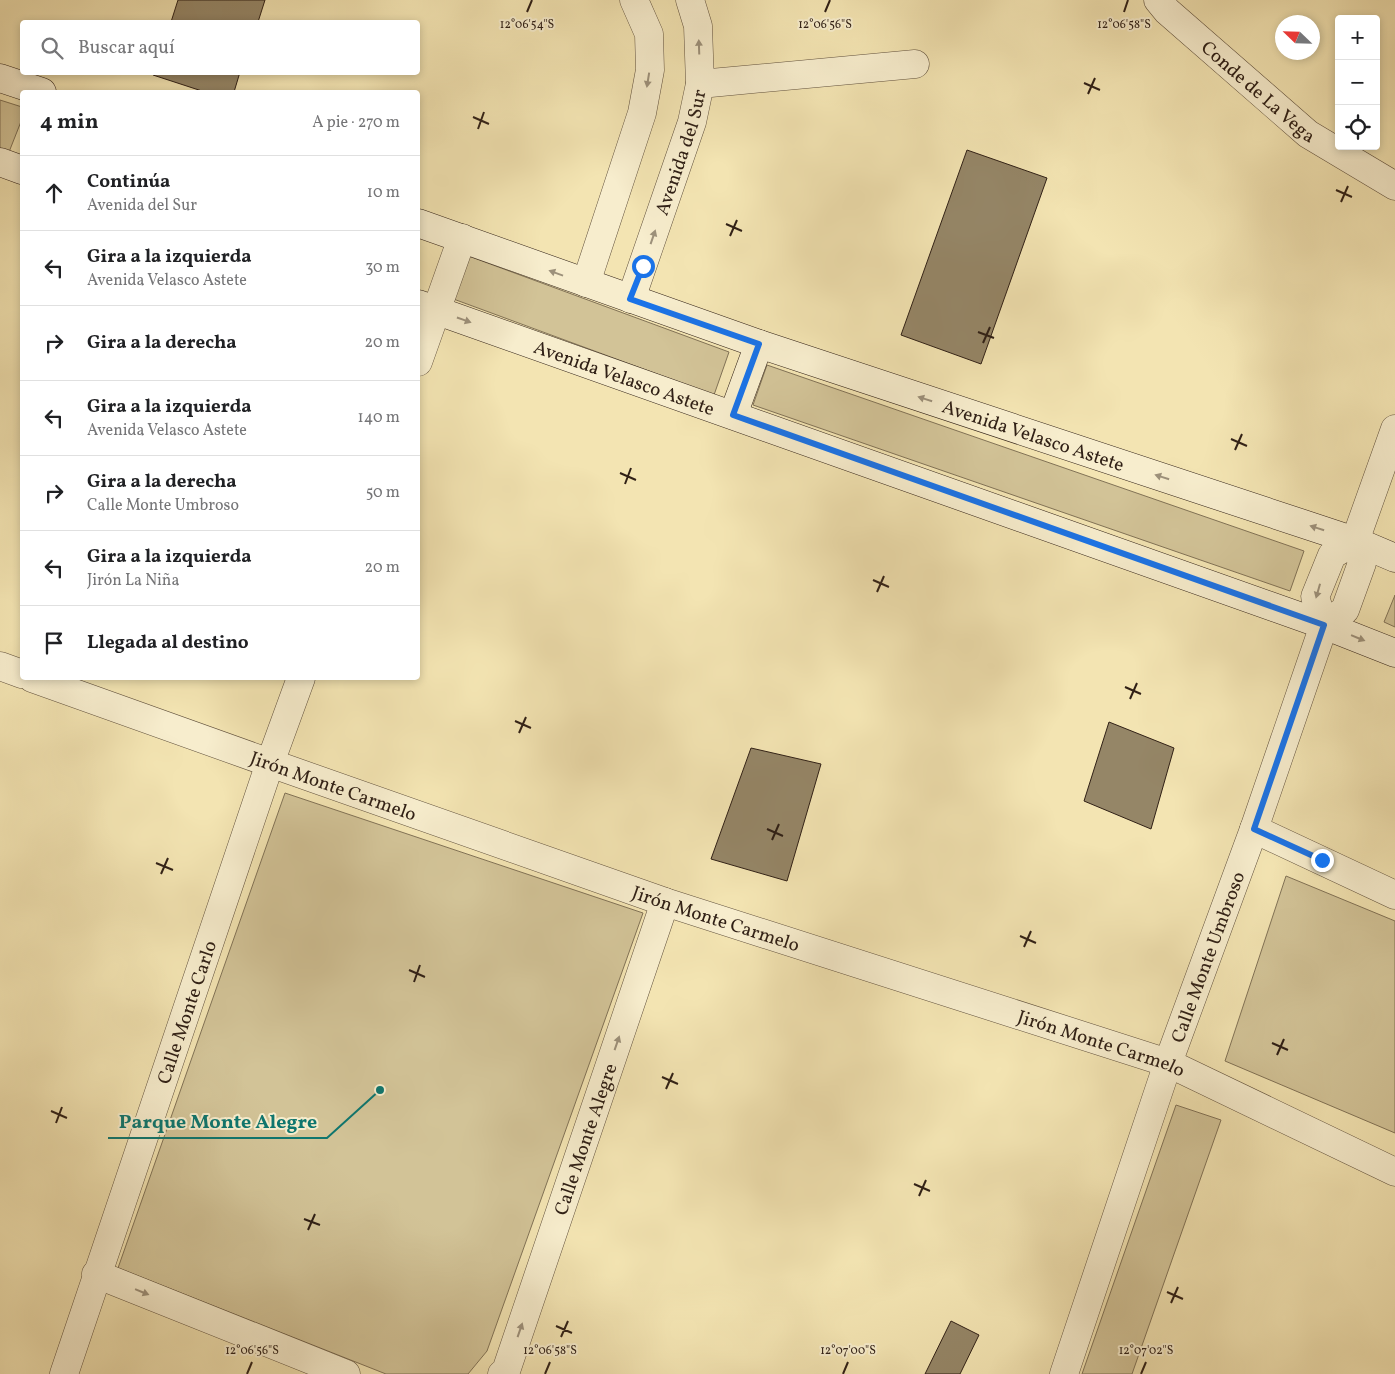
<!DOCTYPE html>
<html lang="es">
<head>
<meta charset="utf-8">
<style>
	:root { --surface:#fff; --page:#f2f2f2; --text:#202124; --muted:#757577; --line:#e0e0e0 }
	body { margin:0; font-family:Vollkorn,serif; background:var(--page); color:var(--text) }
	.controls { position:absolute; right:15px; top:15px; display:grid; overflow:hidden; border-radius:5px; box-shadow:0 2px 8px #0003 }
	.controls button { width:45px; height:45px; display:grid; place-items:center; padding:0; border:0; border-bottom:1px solid var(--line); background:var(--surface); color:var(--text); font:25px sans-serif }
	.compass { position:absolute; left:1275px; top:15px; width:45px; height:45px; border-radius:50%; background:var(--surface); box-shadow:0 2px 8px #0003; rotate:293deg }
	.stop { position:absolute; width:15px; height:15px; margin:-11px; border:4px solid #1a73e8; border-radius:50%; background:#fff }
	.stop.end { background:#1a73e8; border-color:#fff; box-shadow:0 1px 5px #0008 }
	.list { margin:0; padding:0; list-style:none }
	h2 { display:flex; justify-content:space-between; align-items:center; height:65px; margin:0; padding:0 20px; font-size:21px }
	h2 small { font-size:16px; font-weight:400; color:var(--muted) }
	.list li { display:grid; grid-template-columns:32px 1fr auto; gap:15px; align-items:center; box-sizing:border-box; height:75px; padding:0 20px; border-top:1px solid var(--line) }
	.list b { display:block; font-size:19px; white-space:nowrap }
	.list p { margin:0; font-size:16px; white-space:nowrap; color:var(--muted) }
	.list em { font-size:16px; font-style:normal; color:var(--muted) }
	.icon { flex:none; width:28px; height:28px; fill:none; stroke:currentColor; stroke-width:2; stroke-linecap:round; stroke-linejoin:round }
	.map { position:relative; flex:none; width:1395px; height:1374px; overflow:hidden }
	.search { position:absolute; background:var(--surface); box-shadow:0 2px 8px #0003; left:20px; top:20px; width:400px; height:55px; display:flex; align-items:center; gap:12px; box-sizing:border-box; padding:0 18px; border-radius:5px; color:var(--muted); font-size:19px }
	.panel { position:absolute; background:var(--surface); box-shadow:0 2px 8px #0003; left:20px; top:90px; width:400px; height:590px; border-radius:5px }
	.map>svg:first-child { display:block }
</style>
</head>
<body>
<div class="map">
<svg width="1395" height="1374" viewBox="0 0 1395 1374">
	<rect width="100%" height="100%" fill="#f3e4b2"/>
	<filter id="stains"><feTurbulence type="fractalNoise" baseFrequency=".004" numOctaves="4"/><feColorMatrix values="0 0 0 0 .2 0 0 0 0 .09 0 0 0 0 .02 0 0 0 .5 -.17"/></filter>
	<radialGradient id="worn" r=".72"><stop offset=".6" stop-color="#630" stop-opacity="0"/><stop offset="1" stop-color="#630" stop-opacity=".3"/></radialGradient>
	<path fill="#d2c397" stroke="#817256" d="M0 100 22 107V119L9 152 0 149Z
		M463 254 729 352 714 395 448 297Z
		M767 365 1304 551 1290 591 753 405Z
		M1395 595V627L1384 622Z
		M285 793 643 913 487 1351 468 1374H386L118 1268Z
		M1286 876 1395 921V1133L1225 1061Z
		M1176 1105 1221 1120 1132 1374H1082Z"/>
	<path fill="#958667" stroke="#302016" d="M178 0H265L258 22H171Z
		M153 72H240L234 92H205L153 75Z
		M967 150 1047 178 981 364 901 335Z
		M1109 722 1174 748 1151 829 1084 801Z
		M751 748 821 764 787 881 711 859Z
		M951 1321 979 1335 960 1374H925Z"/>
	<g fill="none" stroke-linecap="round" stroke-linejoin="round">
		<defs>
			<g id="minor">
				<path id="s1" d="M1158 0 1167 11 1308 134 1395 186"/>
				<path d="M700 84 915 64"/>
				<path d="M418 362 462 238"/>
				<path d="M1324 625 1315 597 1332 555 1355 541"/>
				<path d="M0 666 22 674"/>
				<path id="s2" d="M32 678 270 763 665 902 1168 1063 1395 1172"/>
				<path d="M1254 829 1395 895"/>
				<path d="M96 1274 346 1374"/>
				<path id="s3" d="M64 1374 270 763 301 678"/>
				<path id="s4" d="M502 1374 506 1371 665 902"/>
				<path id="s5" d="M1064 1374 1168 1063 1254 829 1324 625 1345 610 1362 563 1355 541 1395 429"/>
			</g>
			<g id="tertiary">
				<path d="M586 283 642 113 650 70 649 34 634 0"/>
				<path id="s6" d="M631 299 692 122 700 84 698 26 690 0"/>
			</g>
			<g id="secondary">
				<path d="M0 78 42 92"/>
				<path d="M0 162 22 170"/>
				<path id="s7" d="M418 223 759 344 1355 541 1395 558"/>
				<path id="s8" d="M418 304 1324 625 1395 653"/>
				<path d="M733 415 759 344"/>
			</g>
		</defs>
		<use href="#minor" stroke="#61513d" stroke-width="29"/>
		<use href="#tertiary" stroke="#61513d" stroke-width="29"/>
		<use href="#secondary" stroke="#302016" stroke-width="29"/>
		<use href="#minor" stroke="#f7edcd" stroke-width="28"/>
		<use href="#tertiary" stroke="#f7edcd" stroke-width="28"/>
		<use href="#secondary" stroke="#f7edcd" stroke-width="28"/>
	</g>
	<defs><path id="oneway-solid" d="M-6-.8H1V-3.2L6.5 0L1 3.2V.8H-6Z" transform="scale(1.25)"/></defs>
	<g fill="#9d917b">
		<use href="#oneway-solid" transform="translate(699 47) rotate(-92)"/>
		<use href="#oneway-solid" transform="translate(648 80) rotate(99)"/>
		<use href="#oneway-solid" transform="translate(653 237) rotate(-71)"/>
		<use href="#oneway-solid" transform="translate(556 273) rotate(-160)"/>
		<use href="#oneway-solid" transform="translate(464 320) rotate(19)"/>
		<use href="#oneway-solid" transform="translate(925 399) rotate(-162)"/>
		<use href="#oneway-solid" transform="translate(1162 477) rotate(-162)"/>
		<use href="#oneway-solid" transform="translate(1317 528) rotate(-162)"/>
		<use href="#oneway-solid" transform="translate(1318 591) rotate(106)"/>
		<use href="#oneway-solid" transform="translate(1358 638) rotate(22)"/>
		<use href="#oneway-solid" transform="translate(617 1043) rotate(-71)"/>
		<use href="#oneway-solid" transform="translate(142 1292) rotate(22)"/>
		<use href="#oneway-solid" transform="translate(520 1330) rotate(-71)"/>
	</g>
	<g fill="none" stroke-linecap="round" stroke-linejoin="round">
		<path stroke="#1a73e8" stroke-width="6" d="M643 266 630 299 759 344 733 415 1324 625 1254 829 1322 860"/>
	</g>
	<path fill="none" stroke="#302016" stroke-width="2" d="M527 12 532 0M825 12 830 0M1124 12 1128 0M1084 83 1100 90M1088 94 1095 78M473 117 489 124M478 129 484 112M1336 190 1352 197M1341 202 1348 186M726 224 742 231M730 236 737 220M978 332 994 338M983 343 990 327M1231 439 1247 446M1235 450 1242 434M620 473 636 480M625 484 631 468M873 580 889 587M877 592 884 576M1125 687 1141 694M1130 699 1137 683M515 721 531 728M519 733 526 717M767 829 783 836M772 840 779 824M156 863 173 870M161 874 168 858M1020 936 1036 943M1024 947 1031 931M409 970 425 977M414 982 420 965M1272 1043 1288 1050M1277 1055 1284 1039M662 1077 678 1084M666 1089 673 1073M51 1111 67 1118M56 1123 62 1107M914 1184 930 1191M919 1196 926 1180M304 1219 320 1225M308 1230 315 1214M1167 1292 1183 1299M1171 1303 1178 1287M556 1326 572 1333M561 1337 568 1321M247 1374 252 1362M545 1374 550 1362M843 1374 848 1362M1141 1374 1146 1362"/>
	<g text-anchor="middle" stroke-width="4" stroke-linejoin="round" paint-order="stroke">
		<g font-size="19" fill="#302016" stroke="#f7edcd">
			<text dy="7" stroke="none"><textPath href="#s1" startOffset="136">Conde de La Vega</textPath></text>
			<text dy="7" stroke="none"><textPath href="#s6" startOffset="155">Avenida del Sur</textPath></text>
			<text dy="7" stroke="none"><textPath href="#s8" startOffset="219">Avenida Velasco Astete</textPath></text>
			<text dy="7" stroke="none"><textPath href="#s7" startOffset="651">Avenida Velasco Astete</textPath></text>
			<text dy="7" stroke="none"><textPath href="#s2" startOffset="320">Jirón Monte Carmelo</textPath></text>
			<text dy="7" stroke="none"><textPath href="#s2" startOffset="725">Jirón Monte Carmelo</textPath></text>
			<text dy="7" stroke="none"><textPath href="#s5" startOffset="441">Calle Monte Umbroso</textPath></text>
			<text dy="7" stroke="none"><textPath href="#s3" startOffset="382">Calle Monte Carlo</textPath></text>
			<text dy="7" stroke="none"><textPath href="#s2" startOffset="1130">Jirón Monte Carmelo</textPath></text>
			<text dy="7" stroke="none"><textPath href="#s4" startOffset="250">Calle Monte Alegre</textPath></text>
		</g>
	</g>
	<g font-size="12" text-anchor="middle" fill="#302016" stroke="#f7edcd" stroke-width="4" stroke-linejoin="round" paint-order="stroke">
		<text x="527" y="28">12°06'54"S</text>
		<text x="825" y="28">12°06'56"S</text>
		<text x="1124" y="28">12°06'58"S</text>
		<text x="252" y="1354">12°06'56"S</text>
		<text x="550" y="1354">12°06'58"S</text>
		<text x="848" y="1354">12°07'00"S</text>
		<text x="1146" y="1354">12°07'02"S</text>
	</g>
	<path fill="none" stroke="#0f766e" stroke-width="2" d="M380 1090L327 1138H108"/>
	<circle fill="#0f766e" stroke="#f7edcd" stroke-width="2" cx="380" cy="1090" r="5"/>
	<g font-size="20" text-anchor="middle" font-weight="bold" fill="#0f766e" stroke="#f7edcd" stroke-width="4" stroke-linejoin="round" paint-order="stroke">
		<text x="218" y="1128">Parque Monte Alegre</text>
	</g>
	<rect width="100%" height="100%" filter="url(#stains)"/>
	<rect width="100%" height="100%" fill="url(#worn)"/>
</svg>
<div class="controls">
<button>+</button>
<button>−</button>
<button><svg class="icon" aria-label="locate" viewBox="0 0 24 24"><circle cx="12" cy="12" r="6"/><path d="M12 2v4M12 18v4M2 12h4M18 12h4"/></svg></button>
</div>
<svg class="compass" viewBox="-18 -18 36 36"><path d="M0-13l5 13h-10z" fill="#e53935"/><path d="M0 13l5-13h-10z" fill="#757577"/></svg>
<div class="stop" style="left:643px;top:266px"></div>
<div class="stop end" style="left:1322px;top:860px"></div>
<div class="search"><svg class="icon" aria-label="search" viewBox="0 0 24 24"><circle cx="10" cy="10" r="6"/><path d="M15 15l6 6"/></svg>Buscar aquí</div>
<section class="panel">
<h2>4 min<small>A pie · 270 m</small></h2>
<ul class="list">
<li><svg class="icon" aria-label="ahead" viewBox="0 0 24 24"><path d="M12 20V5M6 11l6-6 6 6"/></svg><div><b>Continúa</b><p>Avenida del Sur</p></div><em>10 m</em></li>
<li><svg class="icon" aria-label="left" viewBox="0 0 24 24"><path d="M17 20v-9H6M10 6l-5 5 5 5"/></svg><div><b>Gira a la izquierda</b><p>Avenida Velasco Astete</p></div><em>30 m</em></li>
<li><svg class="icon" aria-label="right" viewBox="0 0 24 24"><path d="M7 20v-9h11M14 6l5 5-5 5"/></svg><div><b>Gira a la derecha</b></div><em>20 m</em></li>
<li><svg class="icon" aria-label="left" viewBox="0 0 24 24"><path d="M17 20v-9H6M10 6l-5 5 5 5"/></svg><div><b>Gira a la izquierda</b><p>Avenida Velasco Astete</p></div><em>140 m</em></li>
<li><svg class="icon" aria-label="right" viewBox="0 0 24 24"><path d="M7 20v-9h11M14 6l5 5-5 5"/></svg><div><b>Gira a la derecha</b><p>Calle Monte Umbroso</p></div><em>50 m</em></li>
<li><svg class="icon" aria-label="left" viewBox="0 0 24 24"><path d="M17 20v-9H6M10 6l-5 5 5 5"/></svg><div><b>Gira a la izquierda</b><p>Jirón La Niña</p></div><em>20 m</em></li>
<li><svg class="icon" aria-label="arrive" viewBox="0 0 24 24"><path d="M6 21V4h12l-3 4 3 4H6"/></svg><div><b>Llegada al destino</b></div></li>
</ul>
</section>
</div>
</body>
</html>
